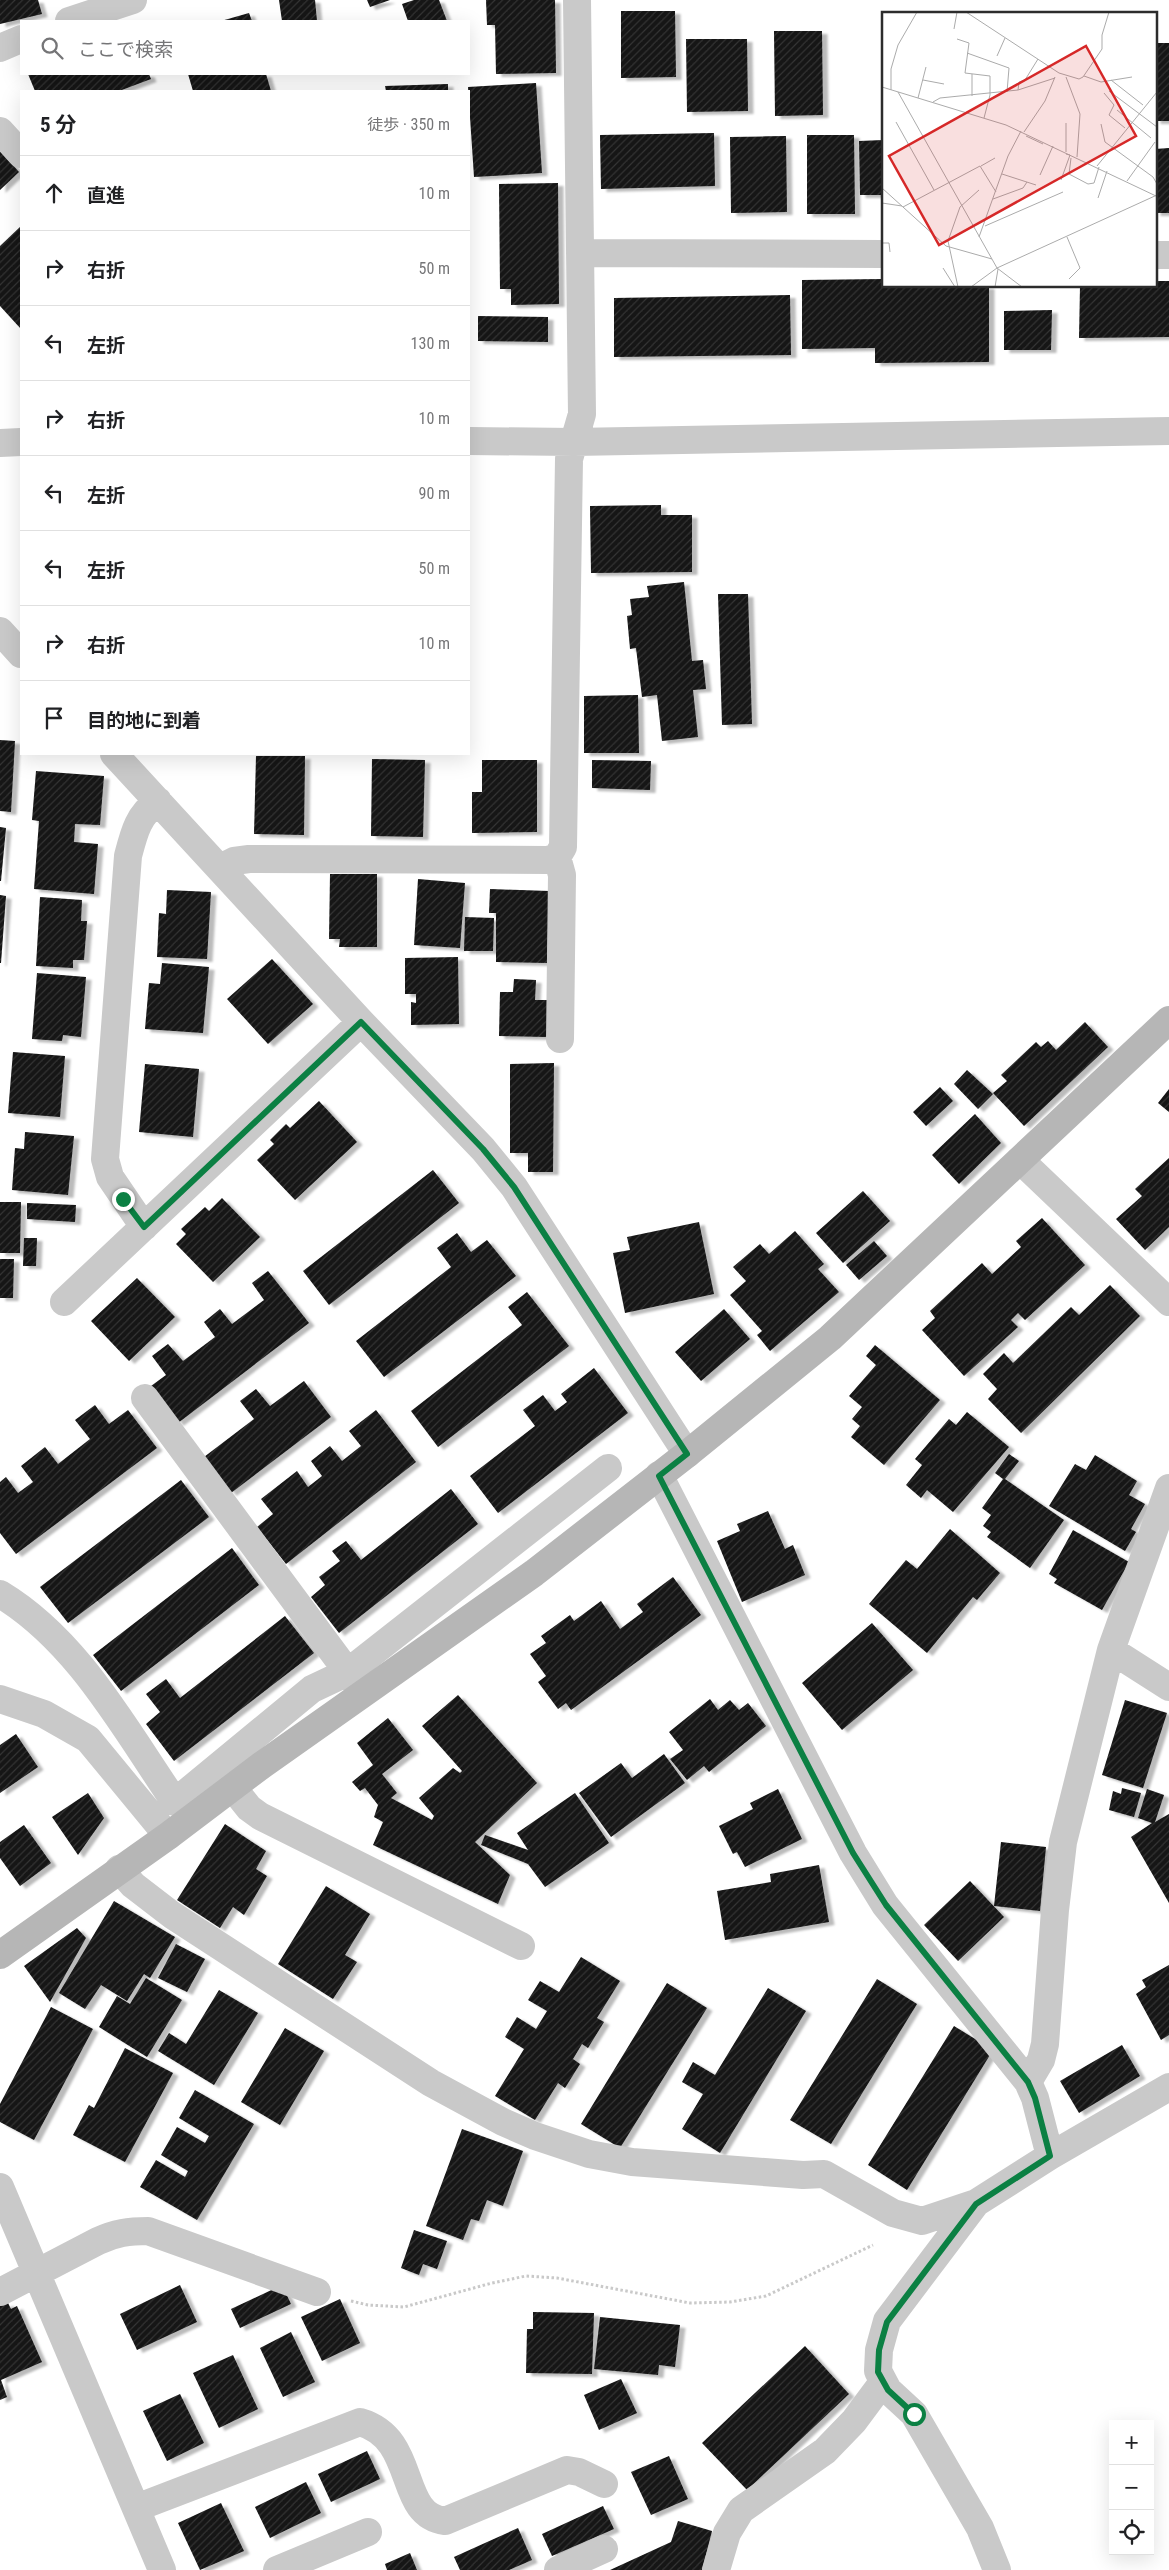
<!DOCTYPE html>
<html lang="ja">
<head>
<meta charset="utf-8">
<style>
	:root { --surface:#fff; --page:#f2f2f2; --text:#202124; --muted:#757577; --line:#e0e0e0 }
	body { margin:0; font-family:"Roboto Condensed","Noto Sans JP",sans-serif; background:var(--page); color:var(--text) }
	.controls { position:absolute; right:15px; bottom:15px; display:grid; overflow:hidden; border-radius:0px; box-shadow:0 5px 20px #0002 }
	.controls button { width:45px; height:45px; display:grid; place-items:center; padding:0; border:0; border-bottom:1px solid var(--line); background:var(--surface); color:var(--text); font:25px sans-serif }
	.stop { position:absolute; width:15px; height:15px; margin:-11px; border:4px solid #0b8043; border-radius:50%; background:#fff }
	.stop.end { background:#0b8043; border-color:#fff; box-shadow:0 1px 5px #0008 }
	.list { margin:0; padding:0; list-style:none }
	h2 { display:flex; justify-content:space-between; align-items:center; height:65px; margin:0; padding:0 20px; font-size:21px }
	h2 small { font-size:16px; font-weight:400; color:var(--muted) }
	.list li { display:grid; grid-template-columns:32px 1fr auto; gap:15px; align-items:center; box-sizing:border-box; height:75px; padding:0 20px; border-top:1px solid var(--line) }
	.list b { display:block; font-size:19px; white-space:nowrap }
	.list em { font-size:16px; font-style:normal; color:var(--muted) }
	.icon { flex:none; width:28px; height:28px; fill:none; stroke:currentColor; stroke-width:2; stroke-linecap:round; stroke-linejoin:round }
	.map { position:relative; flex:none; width:1169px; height:2570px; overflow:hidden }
	.search { position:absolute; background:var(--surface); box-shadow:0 5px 20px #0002; left:20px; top:20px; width:450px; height:55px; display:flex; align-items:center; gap:12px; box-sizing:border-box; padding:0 18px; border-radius:0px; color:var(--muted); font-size:19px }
	.panel { position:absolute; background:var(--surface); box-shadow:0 5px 20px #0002; left:20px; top:90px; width:450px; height:665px; border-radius:0px }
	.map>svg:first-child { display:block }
</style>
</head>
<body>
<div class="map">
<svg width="1169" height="2570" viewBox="0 0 1169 2570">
	<defs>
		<pattern id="building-hatch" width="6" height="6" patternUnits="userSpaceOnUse" patternTransform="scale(1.25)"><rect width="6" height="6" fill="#131313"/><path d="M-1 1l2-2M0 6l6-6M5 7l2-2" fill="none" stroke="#363636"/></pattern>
		<filter id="shadow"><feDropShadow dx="5.5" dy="3" stdDeviation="1" flood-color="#0004"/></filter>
	</defs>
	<rect width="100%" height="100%" fill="#fff"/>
	<path fill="url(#building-hatch)" filter="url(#shadow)" d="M0 0H38L42 14 0 24Z
		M279 0H315L317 21H282Z
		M367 0H390L370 7Z
		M414 0H439L447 21H408L402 4Z
		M486 0H555L556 73 496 74 495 25H487Z
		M621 11H675L676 77 621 78Z
		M249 13 252 21H221Z
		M774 31H822L823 115 775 116Z
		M686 39H747L748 111 687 112Z
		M1155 43H1169V121H1155Z
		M28 74H149L151 79 119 91H35Z
		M188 74H266L271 91H193Z
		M536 83 542 173 474 177 468 87Z
		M448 84V91H386L385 86Z
		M714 133 715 186 601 189 600 135Z
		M807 135H854L855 214H807Z
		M786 136 787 212 731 213 730 137Z
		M883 140V195H860L859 141Z
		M1169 148V213H1155V149Z
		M0 151 19 172 0 190Z
		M558 183 559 304 511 305V289H500L499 184Z
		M21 226V329L0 306V246Z
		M883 279V286H989V362L875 363V348L802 349V280Z
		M1155 281H1169V337L1079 338 1080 286H1155Z
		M790 295 791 355 614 357V298Z
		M1052 310 1051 350H1004V311Z
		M478 316 548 317V342L478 341Z
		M661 505V515H692V572L591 573 590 506Z
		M684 582 692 661 703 660 706 689 693 690 698 737 662 741 657 695 642 697 636 648 630 649 627 616 632 615 630 599 649 597 647 586Z
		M718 594H748L752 724 722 725Z
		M638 695 639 753H584V696Z
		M0 740 15 741 11 812 0 811Z
		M256 756H305L304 835 254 834Z
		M372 759 425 760 423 837 371 836Z
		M482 760H537V832L472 833V792H482Z
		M592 760 651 761 650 790 592 788Z
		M36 771 104 776 100 825 75 824 74 842 98 844 94 894 34 889 39 821 32 820Z
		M0 827 6 828 1 881H0Z
		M330 874H377V947H339L340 939H329Z
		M418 879 465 883 460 948 414 945Z
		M490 889 549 891 547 963 496 962V913H489Z
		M167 890 211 892 207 959 157 957 159 913 166 914Z
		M0 895 6 896 1 963H0Z
		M40 897 82 900 81 921H87L84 960H73V968L36 966Z
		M465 917 494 918 493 951H464Z
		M458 957 459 1024 411 1025V1002L416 1003V994H405V958Z
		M272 959 313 1004 268 1044 227 999Z
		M162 963 209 967 203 1033 145 1029 149 983 160 984Z
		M37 973 86 977 81 1037 63 1035 62 1041 32 1039Z
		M514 979 536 980 535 1000H548L547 1037 499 1036 500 992H513Z
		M1085 1022 1108 1047 1024 1126 993 1093 1007 1081 1001 1075 1036 1042 1041 1047 1048 1041 1056 1050Z
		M13 1052 65 1056 60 1117 8 1113Z
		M554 1063 553 1172H528V1153H510V1064Z
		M145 1064 199 1069 193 1137 139 1132Z
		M967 1070 993 1094 978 1109 954 1084Z
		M940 1087 953 1101 926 1126 913 1112Z
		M1169 1089V1112L1158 1103Z
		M319 1101 357 1142 295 1200 257 1160 274 1144 270 1140 286 1124 290 1128Z
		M975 1114 1001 1143 959 1184 932 1155Z
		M25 1132 74 1136 68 1195 12 1190 15 1148 24 1149Z
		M1169 1158V1227L1145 1250 1116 1219 1142 1196 1135 1189Z
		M433 1170 459 1203 329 1305 303 1271Z
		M863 1191 890 1221 843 1263 816 1233Z
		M222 1198 260 1237 213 1282 176 1244 186 1234 181 1229 205 1207 209 1211Z
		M0 1202H21L20 1253H0Z
		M27 1203 76 1205 75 1222 27 1219Z
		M1042 1218 1085 1265 1025 1320 1018 1313 1011 1320 1018 1327 964 1376 922 1330 935 1318 930 1311 982 1263 992 1274 1021 1247 1016 1241Z
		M699 1222 714 1294 625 1313 613 1253 630 1250 627 1237Z
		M795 1231 824 1264 818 1269 839 1292 770 1351 757 1335 762 1331 730 1295 746 1281 733 1267 760 1244 769 1254Z
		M457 1233 471 1252 487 1240 516 1276 384 1377 356 1341 451 1267 437 1248Z
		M24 1238H37L36 1266H23Z
		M874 1241 887 1256 859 1280 846 1265Z
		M0 1259H14L13 1298H0Z
		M268 1271 309 1323 178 1423 151 1386 166 1375 152 1356 168 1344 183 1361 215 1337 204 1322 220 1309 232 1324 264 1300 252 1283Z
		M137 1278 175 1317 129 1361 91 1321Z
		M1110 1285 1140 1316 1021 1433 988 1399 997 1389 983 1374 1004 1353 1013 1363 1071 1307 1079 1315Z
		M527 1292 569 1346 438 1447 411 1411 522 1325 508 1307Z
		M724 1309 750 1339 701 1381 675 1352Z
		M875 1345 940 1400 884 1465 851 1437 860 1426 852 1419 862 1407 849 1396 876 1365 866 1356Z
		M594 1368 628 1413 498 1513 470 1476 535 1426 523 1410 543 1395 555 1411 567 1402 561 1394Z
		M304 1381 331 1417 231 1493 204 1457 254 1419 240 1401 256 1389 270 1406Z
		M95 1405 109 1424 128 1410 157 1448 16 1554 0 1533V1482L6 1477 18 1493 33 1482 21 1466 45 1447 58 1464 90 1439 75 1420Z
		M376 1410 416 1462 286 1564 257 1527 273 1514 261 1499 297 1471 308 1487 322 1476 311 1461 330 1446 342 1461 361 1446 349 1431Z
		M967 1412 1009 1447 953 1512 927 1490 921 1498 906 1485 922 1465 915 1459 949 1419 956 1425Z
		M1009 1454 1019 1461 1005 1479 1064 1520 1030 1568 987 1537 991 1532 983 1526 991 1515 982 1508 1003 1479 995 1473Z
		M1095 1455 1137 1481 1129 1495 1145 1504 1131 1529 1136 1532 1125 1551 1049 1506 1075 1464 1086 1470Z
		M181 1480 209 1517 68 1623 40 1587Z
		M451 1489 478 1524 339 1633 311 1597 325 1585 319 1577 340 1561 332 1551 346 1541 361 1560Z
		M768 1511 785 1549 793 1545 805 1575 742 1602 717 1541 740 1531 737 1524Z
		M950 1529 1000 1573 977 1600 973 1597 927 1653 869 1604 906 1560 917 1569Z
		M1073 1530 1129 1562 1102 1610 1054 1583 1057 1579 1049 1574Z
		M232 1548 259 1585 121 1691 93 1655Z
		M673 1577 701 1615 571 1710 566 1703 558 1709 538 1682 546 1676 530 1654 546 1643 541 1636 570 1615 574 1621 601 1601 620 1629 643 1612 637 1604Z
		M285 1616 314 1653 174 1761 146 1724 160 1712 146 1694 166 1679 180 1698Z
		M872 1623 913 1670 842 1730 802 1683Z
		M458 1695 537 1783 475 1842 510 1875 498 1904 373 1845 383 1822 374 1817 378 1805 365 1788 360 1791 352 1782 373 1765 357 1743 388 1718 413 1750 382 1774 397 1793 391 1798 432 1820 434 1816 419 1798 453 1768 460 1773 462 1771 422 1726Z
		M710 1699 718 1710 730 1700 739 1710 748 1703 766 1726 709 1772 704 1766 687 1780 670 1759 683 1750 669 1732Z
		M1125 1700 1167 1713 1143 1788 1102 1775Z
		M16 1734 38 1767 0 1793V1745Z
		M664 1754 685 1783 611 1837 579 1793 621 1763 632 1778Z
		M1122 1788 1141 1793 1134 1817 1109 1810 1113 1791 1121 1794Z
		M778 1789 802 1839 745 1867 737 1852 733 1854 719 1826 753 1809 750 1803Z
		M1147 1789 1164 1795 1155 1822 1169 1814V1903L1131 1837 1152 1823 1138 1818Z
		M88 1793 104 1818 78 1855 52 1817Z
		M575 1793 609 1843 545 1887 528 1864 481 1845 485 1835 528 1850 517 1833Z
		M225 1824 266 1851 256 1869 267 1876 244 1915 233 1907 220 1928 177 1900Z
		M24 1825 51 1863 20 1886 0 1858V1842Z
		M1001 1842 1046 1847 1040 1911 994 1906Z
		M819 1865 829 1922 725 1940 717 1891 771 1882 770 1874Z
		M970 1881 1004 1917 958 1961 924 1925Z
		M326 1886 370 1914 345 1955 357 1962 333 1999 278 1964Z
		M114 1901 175 1937 150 1978 144 1974 127 2001 101 1985 85 2009 59 1993Z
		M77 1928 86 1938 50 2002 24 1966Z
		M176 1944 205 1959 187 1992 158 1978Z
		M581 1957 620 1981 597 2018 604 2022 588 2048 582 2044 573 2059 580 2064 565 2088 558 2083 535 2120 495 2096 524 2049 505 2037 517 2017 536 2029 547 2011 528 2000 540 1981 559 1992Z
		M1169 1965V2035L1161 2040 1136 1994 1146 1987 1142 1980Z
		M146 1978 182 2000 147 2057 99 2027 117 1996 130 2004Z
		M877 1979 917 2004 831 2144 790 2120Z
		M667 1983 707 2008 620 2148 581 2124Z
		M768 1988 806 2011 720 2153 682 2129 703 2094 682 2082 693 2062 715 2075Z
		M219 1990 258 2013 214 2085 158 2051 169 2033 186 2044Z
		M51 2007 93 2029 34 2140 0 2122V2104Z
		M954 2026 993 2050 907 2190 868 2165Z
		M285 2028 324 2051 280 2125 241 2102Z
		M1122 2045 1140 2076 1079 2113 1060 2081Z
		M125 2048 173 2073 125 2162 73 2135 89 2105 94 2108Z
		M195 2090 254 2124 197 2220 140 2187 156 2160 185 2177 188 2171 161 2155 177 2127 205 2143 209 2136 179 2118Z
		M462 2129 523 2151 503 2206 487 2200 479 2221 471 2219 463 2240 426 2226Z
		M414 2230 447 2241 437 2269 423 2264 419 2275 401 2268Z
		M180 2285 197 2322 137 2350 120 2314Z
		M282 2285 291 2304 240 2328 231 2309Z
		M340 2299 360 2343 322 2361 301 2317Z
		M8 2303 11 2309 17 2306 42 2362 1 2380 7 2397 0 2400V2306Z
		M533 2312 594 2313 592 2374 526 2373 527 2329H533Z
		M600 2317 680 2325 675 2367 659 2365 658 2375 594 2369Z
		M291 2332 315 2382 283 2397 260 2348Z
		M805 2346 849 2394 747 2490 702 2443Z
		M233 2355 258 2409 219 2428 193 2373Z
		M621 2379 637 2413 599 2430 584 2395Z
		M180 2394 204 2443 167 2461 143 2411Z
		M367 2451 380 2479 331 2502 318 2474Z
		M669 2456 688 2499 651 2515 631 2472Z
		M306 2482 321 2513 270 2538 255 2507Z
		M221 2503 244 2551 200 2570 178 2523Z
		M603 2506 614 2529 552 2556 542 2534Z
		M678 2521 712 2531 702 2570H610L671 2542Z
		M518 2528 532 2560 509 2570H460L454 2557Z
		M410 2553 417 2570H387L385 2564Z"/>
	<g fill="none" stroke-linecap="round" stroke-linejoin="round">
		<path stroke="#c9c9c9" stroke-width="3" stroke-dasharray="2.5 2.5" stroke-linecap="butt" d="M351 2301 368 2305 404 2307 492 2283 526 2276 557 2278 690 2303 730 2302 766 2296 873 2245"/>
		<path stroke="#c9c9c9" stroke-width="28" d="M69 21 133 0
			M0 48 21 39
			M0 131 21 154
			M580 253 883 254
			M1155 255H1169
			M469 441 574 442 1169 431
			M0 443 21 442
			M0 631 21 654
			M114 754 361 1022 483 1149 514 1187 687 1454
			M557 857 562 875 560 1039
			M220 868 234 861 249 859 548 860 557 857 563 847 569 459 582 414 577 0
			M1020 1160 1169 1302
			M144 1227 110 1177 105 1159 128 856C134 833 138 815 158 801
			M64 1302 361 1022
			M145 1398 358 1686
			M659 1475 853 1853 885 1905 1028 2082 1035 2098 1050 2156
			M0 1594C78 1641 124 1728 175 1802L312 1689 348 1672 608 1468
			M1111 1650 1169 1687
			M0 1699 44 1714 88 1739 168 1836
			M233 1788 249 1808 260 1816 521 1946
			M119 1869 133 1885 172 1915 431 2083 503 2122 535 2136 589 2154 632 2162 803 2175 824 2174 893 2213 922 2221 976 2203
			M1028 2082 1041 2060 1045 2044 1055 1910 1063 1842 1111 1650 1169 1488
			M0 2187 162 2570
			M0 2292 98 2241C115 2233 129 2231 148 2231L317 2292
			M136 2508 360 2422C419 2439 396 2515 445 2521L567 2470 579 2472 604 2484
			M277 2570 368 2532
			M558 2570 604 2549
			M716 2570 727 2533 741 2510 825 2451 854 2421 883 2382
			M997 2570 980 2528 914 2414 888 2390 878 2371 879 2350 887 2321 976 2203 1050 2156 1169 2087"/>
		<path stroke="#b6b6b6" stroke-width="28" d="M0 1955 168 1836 262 1765 534 1573 687 1454 830 1338 1169 1020"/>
	</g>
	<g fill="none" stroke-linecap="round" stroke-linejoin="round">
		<path stroke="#0b8043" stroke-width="6" d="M123 1199 144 1227 361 1022 483 1149 514 1187 687 1454 659 1476 853 1853 886 1905 1028 2082 1035 2098 1050 2156 976 2204 887 2322 879 2350 878 2372 888 2390 914 2414"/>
	</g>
	<g transform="translate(882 12)">
		<rect width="275" height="275" fill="#fff"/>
		<path fill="none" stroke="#ababab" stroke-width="1" d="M84 0 177 61 197 67 201 65 220 37V23L227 0M72 17 75 0M75 27 87 31 83 61 108 64V83L102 106M85 41 127 56 125 80M115 44 123 26M202 64 219 70 250 65M184 65 198 102 195 145M41 68 62 72M229 68 261 93M0 75 124 113 274 184M9 78V57L16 33 35 0M136 78 137 70 143 68 156 47M227 79 275 115M16 80 115 256 140 275M222 81 232 93 227 103 243 116M90 84V62M36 86 44 55M51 90 58 86 136 78 173 66M235 98 269 126M14 110 52 178M184 111V140M219 112 223 130 271 165 275 172M142 120 163 89 173 65M144 124 161 132M189 146 187 162 206 172 212 171 217 155M99 154 113 146M215 154 275 80M120 162 154 173M158 163 171 134M179 168 188 143 184 142M245 169 273 130M0 176 64 234 110 247M216 186 225 159M111 187 141 176 145 170M0 191 20 194M21 195 98 154 114 180M103 214 181 180M97 225 126 144 139 119M185 225 198 256 187 267M0 231H7L8 240M61 256 73 275M76 275 66 229 78 195 97 178M89 275 115 256 275 183M113 275 116 257"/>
		<path fill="#d62828" fill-opacity="0.15" stroke="#d62828" stroke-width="2.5" d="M204 34 254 124 57 233 7 144Z"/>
		<rect width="275" height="275" fill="none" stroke="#2c2c2c" stroke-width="2.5"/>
	</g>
</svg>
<div class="controls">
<button>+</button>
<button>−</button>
<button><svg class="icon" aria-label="locate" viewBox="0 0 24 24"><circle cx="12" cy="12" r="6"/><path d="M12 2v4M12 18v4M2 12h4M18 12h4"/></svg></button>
</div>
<div class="stop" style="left:914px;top:2414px"></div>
<div class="stop end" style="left:123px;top:1199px"></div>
<div class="search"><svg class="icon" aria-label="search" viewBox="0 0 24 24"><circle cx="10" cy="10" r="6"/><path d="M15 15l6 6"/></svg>ここで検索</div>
<section class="panel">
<h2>5 分<small>徒歩 · 350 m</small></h2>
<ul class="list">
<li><svg class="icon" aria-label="ahead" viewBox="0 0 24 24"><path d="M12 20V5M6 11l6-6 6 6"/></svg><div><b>直進</b></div><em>10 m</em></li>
<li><svg class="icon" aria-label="right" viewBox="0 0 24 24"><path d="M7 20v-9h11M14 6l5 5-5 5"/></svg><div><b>右折</b></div><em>50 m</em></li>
<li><svg class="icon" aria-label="left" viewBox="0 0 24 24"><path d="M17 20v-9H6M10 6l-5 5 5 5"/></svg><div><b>左折</b></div><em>130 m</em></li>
<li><svg class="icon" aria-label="right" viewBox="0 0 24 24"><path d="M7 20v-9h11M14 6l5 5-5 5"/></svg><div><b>右折</b></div><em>10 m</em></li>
<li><svg class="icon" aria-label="left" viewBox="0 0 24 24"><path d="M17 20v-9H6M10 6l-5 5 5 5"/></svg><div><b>左折</b></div><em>90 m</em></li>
<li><svg class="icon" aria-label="left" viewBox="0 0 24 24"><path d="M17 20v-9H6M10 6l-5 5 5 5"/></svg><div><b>左折</b></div><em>50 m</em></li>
<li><svg class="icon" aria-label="right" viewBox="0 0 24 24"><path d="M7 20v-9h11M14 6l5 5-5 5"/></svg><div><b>右折</b></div><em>10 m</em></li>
<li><svg class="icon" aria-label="arrive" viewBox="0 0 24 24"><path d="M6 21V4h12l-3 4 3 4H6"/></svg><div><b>目的地に到着</b></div></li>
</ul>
</section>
</div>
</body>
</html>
